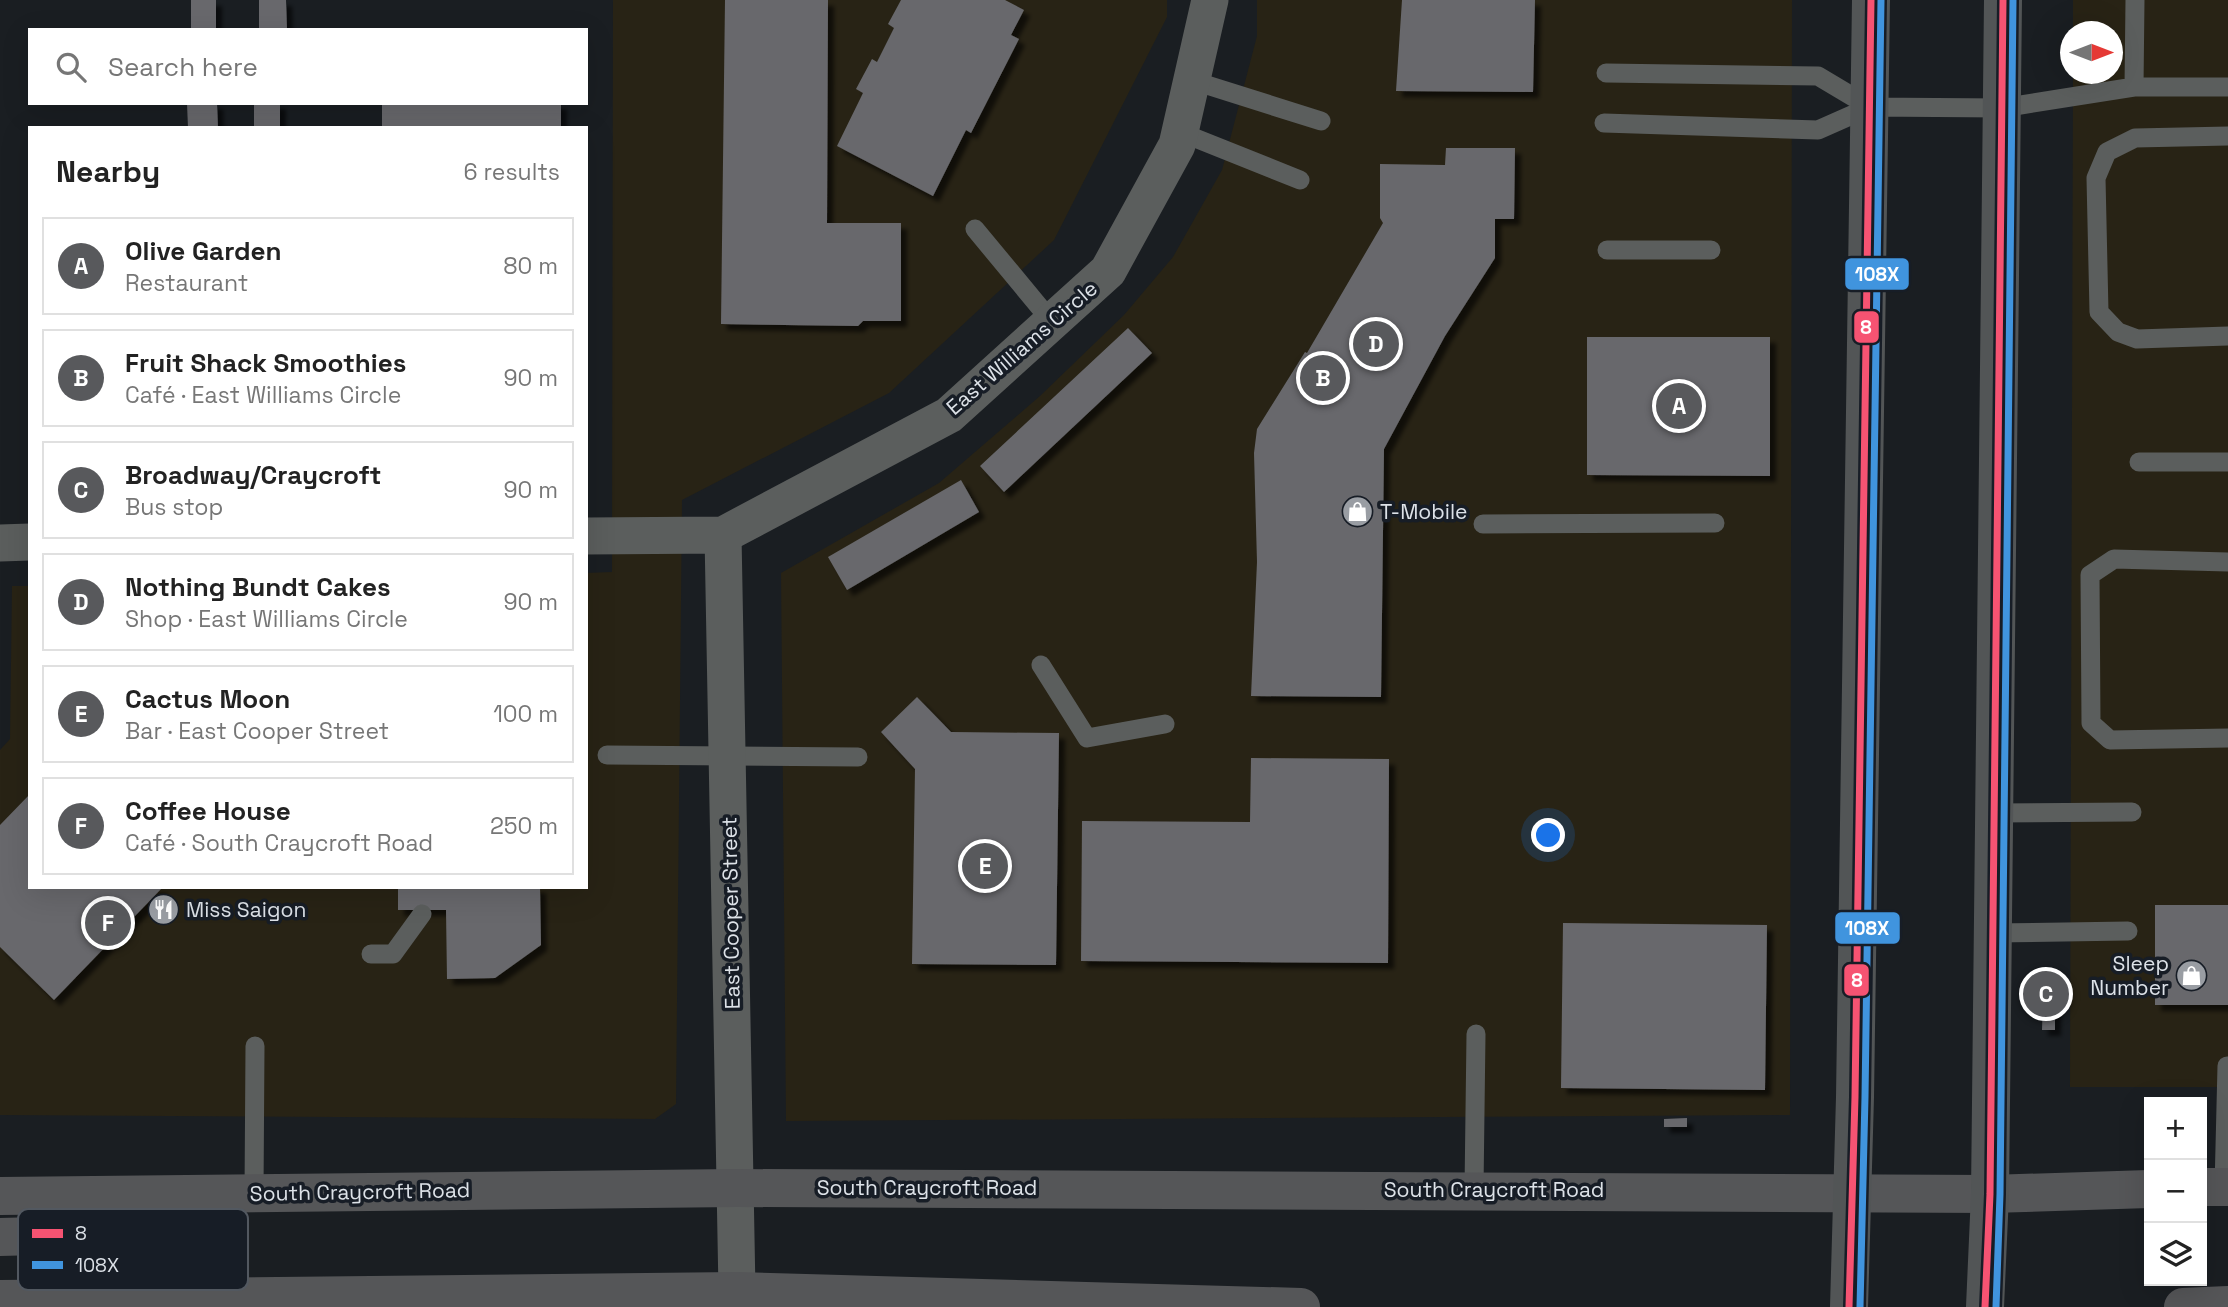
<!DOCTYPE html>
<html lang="en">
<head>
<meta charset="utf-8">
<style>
	:root { --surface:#fff; --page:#f6f6f6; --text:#222; --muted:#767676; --line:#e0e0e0; --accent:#58595c }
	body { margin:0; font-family:"Space Grotesk",sans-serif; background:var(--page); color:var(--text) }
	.controls { position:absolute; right:21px; bottom:21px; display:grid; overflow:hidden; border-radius:0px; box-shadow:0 7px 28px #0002 }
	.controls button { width:63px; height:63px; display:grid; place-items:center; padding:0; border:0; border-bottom:2px solid var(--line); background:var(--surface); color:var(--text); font:35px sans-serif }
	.compass { position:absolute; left:2060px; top:21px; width:63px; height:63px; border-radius:50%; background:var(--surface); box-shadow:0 7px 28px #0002; rotate:90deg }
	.you { position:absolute; left:1549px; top:836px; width:24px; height:24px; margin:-18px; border:5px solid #fff; border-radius:50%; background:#1a73e8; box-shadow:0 0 0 10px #1a73e833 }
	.badge { display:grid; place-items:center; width:46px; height:46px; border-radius:50%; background:var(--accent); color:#fff; font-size:23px; font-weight:700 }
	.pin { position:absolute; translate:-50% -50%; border:4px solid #fff; box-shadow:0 2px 7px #0006 }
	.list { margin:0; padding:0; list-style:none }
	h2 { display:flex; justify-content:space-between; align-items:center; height:91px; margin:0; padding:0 28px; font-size:30px }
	h2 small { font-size:23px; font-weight:400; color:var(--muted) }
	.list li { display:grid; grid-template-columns:46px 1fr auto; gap:21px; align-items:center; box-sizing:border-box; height:98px; margin:0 14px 14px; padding:0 14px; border:2px solid var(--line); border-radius:0px }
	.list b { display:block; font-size:26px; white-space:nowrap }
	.list p { margin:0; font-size:23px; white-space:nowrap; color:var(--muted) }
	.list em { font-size:23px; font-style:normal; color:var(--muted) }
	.icon { flex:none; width:38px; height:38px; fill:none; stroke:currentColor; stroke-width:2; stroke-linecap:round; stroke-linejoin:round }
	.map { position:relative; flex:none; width:2228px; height:1307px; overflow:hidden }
	.search { position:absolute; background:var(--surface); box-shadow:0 7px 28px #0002; left:28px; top:28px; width:560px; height:77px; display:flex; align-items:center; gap:18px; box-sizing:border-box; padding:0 24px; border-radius:0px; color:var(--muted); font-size:26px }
	.panel { position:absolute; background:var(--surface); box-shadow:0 7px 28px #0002; left:28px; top:126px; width:560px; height:763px; border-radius:0px }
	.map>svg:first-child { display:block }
</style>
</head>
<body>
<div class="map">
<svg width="2228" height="1307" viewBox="0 0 2228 1307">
	<defs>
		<filter id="shadow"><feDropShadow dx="6" dy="6" stdDeviation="2" flood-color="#0009"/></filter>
	</defs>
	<rect width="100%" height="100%" fill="#1a1e22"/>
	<path fill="#282315" d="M613 0H1167V17L1054 240 889 393 682 500 676 1104 655 1119 0 1115V750L10 739 12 586H30V887H586V573L612 572Z
		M1257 0H1792L1790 1115 786 1121 781 573 939 483 1040 396 1124 315 1173 257 1222 170 1257 36Z
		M2073 0H2228V1087H2070L2073 74H2112V32L2073 31Z"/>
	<path fill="#68686c" filter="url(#shadow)" d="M191 0H216V30H191Z
		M259 0H286L287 30H259Z
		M725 0H828L827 223H901V321H863L858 326 721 324Z
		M901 0H1005L1024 10 1011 35 1019 39 971 133 966 130 933 196 837 146 863 93 856 89 872 59 877 62 894 28 888 24Z
		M1402 0H1535L1533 92 1396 91Z
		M187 103H217L218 128H188Z
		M254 103H280V128H254Z
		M382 103H561V128H382Z
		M1446 148H1515L1514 219H1495V258L1445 336 1384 449 1381 697 1251 696 1257 562 1254 453 1257 429 1305 352 1307 353 1383 223 1380 218V164L1445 165Z
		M1128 328 1152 353 1004 492 980 466Z
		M1587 337H1770V476L1587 475Z
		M961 480 979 512 847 590 828 557Z
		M917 697 951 732 1059 733 1056 965 912 964 915 769 881 732Z
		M1251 758 1389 759 1388 963 1081 961 1082 821 1250 822Z
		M30 794V887H163L54 1000 0 947V825Z
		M398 887H540L541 945 495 978 447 979 446 910H398Z
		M2155 905H2228V1005H2155Z
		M1563 923 1767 925 1765 1090 1561 1088Z
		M2043 999H2055V1030H2042Z
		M1687 1118V1127H1664V1119Z"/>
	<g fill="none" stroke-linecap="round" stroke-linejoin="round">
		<path stroke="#5b5e5d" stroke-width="19" d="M1606 73 1818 76 1870 107
			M1191 80 1321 121
			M2134 87 2135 0
			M1604 123 1818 130 1870 107 2002 108 2134 87H2228
			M1180 132 1300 180
			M2228 136 2135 138 2107 152 2096 178 2099 312 2118 332 2137 339 2228 336
			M975 229 1052 322
			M1607 250H1711
			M2139 462H2228
			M1483 524 1715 523
			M2228 562 2114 559 2090 575 2091 723 2110 740 2228 738
			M1041 665 1087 738 1165 724
			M607 755 858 757
			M1994 813 2132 812
			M1993 933 2128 931
			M371 954H393L422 914
			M2224 1187 2227 1066
			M1474 1189 1476 1034
			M254 1193 255 1046"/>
		<path stroke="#5b5e5d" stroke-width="37" d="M723 535 737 1291
			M586 536 723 535 949 415 1108 271 1177 145 1210 0
			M0 543 30 542"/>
		<path stroke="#555658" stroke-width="38" d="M2202 1187H2228
			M0 1196 737 1188 1990 1194 2149 1189
			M0 1237 75 1235 150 1200
			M0 1299 737 1291 1301 1307
			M2183 1307 2228 1305"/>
		<path stroke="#525556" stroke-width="38" d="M1849 1307 1855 1097 1871 0
			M1985 1307 1990 1194 2003 0"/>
		<defs>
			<path id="bus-1" d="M1849 1307 1855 1097 1871 0
				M1985 1307 1990 1194 2003 0"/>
			<path id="bus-2" d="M1860 1307 1865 1097 1881 0
				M1996 1307 2000 1194 2013 0"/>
		</defs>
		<use href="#bus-1" stroke="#171d26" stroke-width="12"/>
		<use href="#bus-2" stroke="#171d26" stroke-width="12"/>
		<use href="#bus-1" stroke="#f65372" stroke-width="7"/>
		<use href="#bus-2" stroke="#4094de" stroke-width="7"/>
	</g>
	<defs>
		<symbol id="shop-disc" viewBox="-11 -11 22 22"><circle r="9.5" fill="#999da3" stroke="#171d26"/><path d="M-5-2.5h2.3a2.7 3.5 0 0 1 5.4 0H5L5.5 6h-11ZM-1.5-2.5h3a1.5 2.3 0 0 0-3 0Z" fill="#fff"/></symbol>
		<symbol id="restaurant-disc" viewBox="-11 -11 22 22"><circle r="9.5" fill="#999da3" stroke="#171d26"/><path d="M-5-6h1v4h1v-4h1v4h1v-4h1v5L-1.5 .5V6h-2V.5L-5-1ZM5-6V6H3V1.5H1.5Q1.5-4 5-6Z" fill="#fff"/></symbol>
	</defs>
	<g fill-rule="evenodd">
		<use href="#shop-disc" x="1340" y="494" width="35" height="35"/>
		<use href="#restaurant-disc" x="146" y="892" width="35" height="35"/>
		<use href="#shop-disc" x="2174" y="958" width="35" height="35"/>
	</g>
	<g text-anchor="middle" stroke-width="7" stroke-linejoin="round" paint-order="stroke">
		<g font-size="21" fill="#dde2e8" stroke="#171d26">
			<text transform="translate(1022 348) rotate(-41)" y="7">East Williams Circle</text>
			<text transform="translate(731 913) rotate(-91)" y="7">East Cooper Street</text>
			<text x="927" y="1195">South Craycroft Road</text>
			<text x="1494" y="1197">South Craycroft Road</text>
			<text transform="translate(360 1192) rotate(-1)" y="7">South Craycroft Road</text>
		</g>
		<g font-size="21" fill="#dde2e8" stroke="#171d26" text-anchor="start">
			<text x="1380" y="519">T-Mobile</text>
			<text x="186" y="917">Miss Saigon</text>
			<text x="2169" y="971" text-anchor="end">Sleep<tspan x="2169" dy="24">Number</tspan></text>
		</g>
	</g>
	<rect x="18" y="1209" width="230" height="81" rx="10" fill="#171d26" stroke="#525860" stroke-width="2"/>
	<rect x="32" y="1229" width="31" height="9" fill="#f65372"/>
	<rect x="32" y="1261" width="31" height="8" fill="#4094de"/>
	<g font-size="19" fill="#dde2e8">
		<text x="75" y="1240">8</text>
		<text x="75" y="1272">108X</text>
	</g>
	<g stroke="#171d26" stroke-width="2.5">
		<rect x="1844" y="257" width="66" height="34" rx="7" fill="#4094de"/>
		<rect x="1853" y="310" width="27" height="34" rx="7" fill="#f65372"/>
		<rect x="1834" y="911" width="67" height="34" rx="7" fill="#4094de"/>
		<rect x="1843" y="963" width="27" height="34" rx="7" fill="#f65372"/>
	</g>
	<g font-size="19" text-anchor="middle" font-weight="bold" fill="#fff">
		<text x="1877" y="281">108X</text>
		<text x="1866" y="334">8</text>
		<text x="1867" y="935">108X</text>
		<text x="1857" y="987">8</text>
	</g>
</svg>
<div class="controls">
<button>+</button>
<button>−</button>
<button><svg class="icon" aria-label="layers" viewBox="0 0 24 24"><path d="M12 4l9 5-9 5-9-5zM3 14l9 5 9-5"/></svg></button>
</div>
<svg class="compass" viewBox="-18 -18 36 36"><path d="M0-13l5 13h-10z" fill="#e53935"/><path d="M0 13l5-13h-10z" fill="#767676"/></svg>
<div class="you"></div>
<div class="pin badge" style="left:1679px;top:406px">A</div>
<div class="pin badge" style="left:1323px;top:378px">B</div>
<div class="pin badge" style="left:2046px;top:994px">C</div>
<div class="pin badge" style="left:1376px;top:344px">D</div>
<div class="pin badge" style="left:985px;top:866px">E</div>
<div class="pin badge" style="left:108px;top:923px">F</div>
<div class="search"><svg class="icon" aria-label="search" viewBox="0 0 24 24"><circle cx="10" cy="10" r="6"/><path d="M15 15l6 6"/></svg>Search here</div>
<section class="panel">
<h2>Nearby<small>6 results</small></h2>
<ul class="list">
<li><span class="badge">A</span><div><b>Olive Garden</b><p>Restaurant</p></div><em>80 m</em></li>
<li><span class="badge">B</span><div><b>Fruit Shack Smoothies</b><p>Café · East Williams Circle</p></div><em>90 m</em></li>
<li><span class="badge">C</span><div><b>Broadway/Craycroft</b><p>Bus stop</p></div><em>90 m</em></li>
<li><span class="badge">D</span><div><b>Nothing Bundt Cakes</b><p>Shop · East Williams Circle</p></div><em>90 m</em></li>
<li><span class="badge">E</span><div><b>Cactus Moon</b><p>Bar · East Cooper Street</p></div><em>100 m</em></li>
<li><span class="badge">F</span><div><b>Coffee House</b><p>Café · South Craycroft Road</p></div><em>250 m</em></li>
</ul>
</section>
</div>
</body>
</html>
